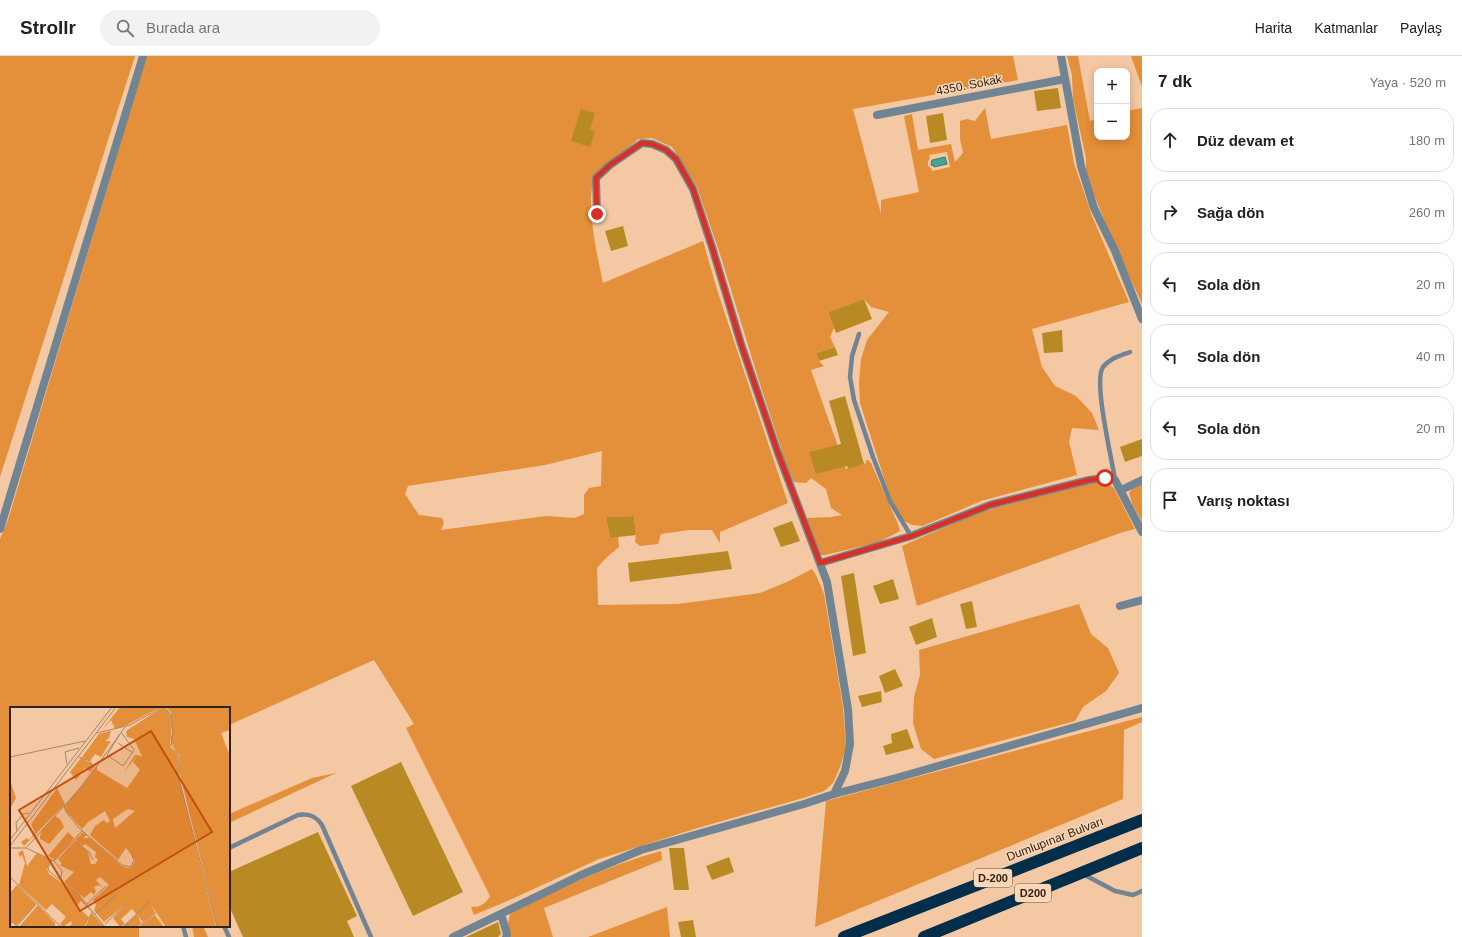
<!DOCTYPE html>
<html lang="tr">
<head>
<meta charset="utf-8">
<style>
	:root { --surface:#fff; --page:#f2f2f2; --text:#202124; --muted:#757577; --line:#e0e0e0 }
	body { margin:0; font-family:Arial,sans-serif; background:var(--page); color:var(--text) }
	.controls { position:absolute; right:12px; top:12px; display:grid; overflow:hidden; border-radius:8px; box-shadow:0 2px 10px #0003 }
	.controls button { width:36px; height:36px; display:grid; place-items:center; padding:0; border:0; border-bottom:1px solid var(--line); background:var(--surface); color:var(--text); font:20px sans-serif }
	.stop { position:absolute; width:12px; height:12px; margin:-9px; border:3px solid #d93025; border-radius:50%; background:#fff }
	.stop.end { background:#d93025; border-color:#fff; box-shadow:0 1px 4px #0008 }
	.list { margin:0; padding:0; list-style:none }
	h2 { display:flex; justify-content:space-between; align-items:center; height:52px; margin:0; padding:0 16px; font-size:17px }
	h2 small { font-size:13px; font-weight:400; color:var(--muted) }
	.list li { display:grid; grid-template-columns:26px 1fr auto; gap:12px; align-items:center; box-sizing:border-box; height:64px; margin:0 8px 8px; padding:0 8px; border:1px solid var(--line); border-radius:16px }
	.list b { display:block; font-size:15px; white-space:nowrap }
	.list em { font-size:13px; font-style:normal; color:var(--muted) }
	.icon { flex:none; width:22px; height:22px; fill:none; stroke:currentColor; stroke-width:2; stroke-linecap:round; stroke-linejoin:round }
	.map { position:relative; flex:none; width:1142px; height:881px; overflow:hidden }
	header { display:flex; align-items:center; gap:24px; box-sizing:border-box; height:56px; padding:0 20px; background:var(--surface); border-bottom:1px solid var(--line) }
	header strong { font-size:19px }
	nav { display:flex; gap:22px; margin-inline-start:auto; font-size:14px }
	.search { width:280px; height:36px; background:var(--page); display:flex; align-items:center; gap:10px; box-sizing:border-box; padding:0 14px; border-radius:22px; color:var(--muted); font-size:15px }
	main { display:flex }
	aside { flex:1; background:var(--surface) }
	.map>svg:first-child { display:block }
</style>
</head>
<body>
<header>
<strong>Strollr</strong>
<div class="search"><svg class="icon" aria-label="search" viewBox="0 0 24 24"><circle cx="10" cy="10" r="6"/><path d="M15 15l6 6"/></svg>Burada ara</div>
<nav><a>Harita</a><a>Katmanlar</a><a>Paylaş</a></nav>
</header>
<main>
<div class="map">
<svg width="1142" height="881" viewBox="0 0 1142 881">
	<rect width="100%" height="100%" fill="#f4c8a2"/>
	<path fill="#e48f39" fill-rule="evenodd" d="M0 0H135L0 421Z
		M146 0H1013L1018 24 853 53 881 158V144L919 136 904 60 912 58 918 94 951 88 955 106 963 97 960 83V65L967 63 975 65 985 52 991 83 1067 69 1074 107 1092 160 1129 246 1032 273 1042 311 1055 330 1076 340 1092 357 1099 374 1072 372 1069 386 1077 419 981 445 923 470 912 469 904 465 891 444 860 347 859 326 861 303 867 284 889 256 871 251 864 243 828 256 834 272 830 281 835 291 816 297 819 305 824 310 811 314 846 413 864 408 866 407V404H868L871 407 898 468 900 475 881 485 871 488 825 499H819L807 462 831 461 842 459 831 452 826 433 811 422 806 427 794 426 781 400 782 395 759 325 720 198 697 131 672 91 652 82 638 83C629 92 620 99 610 107 606 109 600 112 598 116 582 137 598 202 603 227L703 185 718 237 788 447 720 476V487L712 474H689L661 478 658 488 640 490 635 486 636 479 634 460 606 461 610 482 618 481 619 491 606 502 597 512 598 549 678 548 760 537 787 526 812 513 816 519 824 538 843 651 846 691 840 711 833 727 824 735 803 742 701 771 599 803 505 846 474 859 471 851C480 851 486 848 490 840L406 672 414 668 374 604 229 669V652H11V870H139V881H0V483L8 464 118 96ZM947 96 950 111 932 115 931 112 928 110V105L930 103 929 99ZM602 395 601 430 589 432 584 439V458L575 462 546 460 441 474 444 467 442 462 419 459 405 438 408 430 545 409Z
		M1067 0H1078L1090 65 1097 63V81H1127V55L1142 52V248L1114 187 1091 132 1086 113V102L1073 43 1072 19Z
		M1131 0H1142V31Z
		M1101 424 1114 432 1135 473 1123 476 917 550 902 490 977 457Z
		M1142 426V466L1132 447 1129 437 1134 430Z
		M1079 548 1091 578 1108 592 1119 617 1106 635 1083 651 1075 665 934 703 921 693 913 667 914 641 920 619 919 594Z
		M1142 661V666L1124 674 1123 743 815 871 826 745Z
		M336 717 229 767V758L312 722Z
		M661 795 662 804 544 852 553 881H509L508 868 510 856C559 833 608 809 661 795Z
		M667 851 670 881H588Z
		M192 870H203L208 881H194Z"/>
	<path fill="#42a496" stroke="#3e7d6f" d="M945 101 947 108 934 111V110L931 109 932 104Z"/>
	<path fill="#b98a23" d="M1058 32 1061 52 1037 55 1034 35Z
		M581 53 595 57 590 74 595 75 590 91 571 85Z
		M943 57 947 84 930 87 926 60Z
		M623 170 628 190 611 195 605 175Z
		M864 243 872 263 836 277 828 256Z
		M1062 274 1063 296 1044 297 1042 277Z
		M835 291 838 299 819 305 816 297Z
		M845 340 864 408 848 413 847 410 816 418 809 396 841 388 829 345Z
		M1142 383V400L1125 406 1120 391Z
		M634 460 636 479 610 482 606 461Z
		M792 465 800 485 781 491 773 472Z
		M728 495 732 513 630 526 628 507Z
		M854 517 866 597 853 600 841 520Z
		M893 523 899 543 880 548 873 530Z
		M972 545 977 571 966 573 960 548Z
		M932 562 937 581 916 589 909 571Z
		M895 613 903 630 885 637 879 620Z
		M881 635 882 646 862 651 858 640Z
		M907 673 914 692 886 699 883 690 892 687 891 678Z
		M401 706 463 836 413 860 351 730Z
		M318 776 357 860 347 865 354 881H243L229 850V816Z
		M669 792H684L689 834H674Z
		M729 801 734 816 712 824 706 810Z
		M693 864 696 881H681L678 866Z
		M498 866 501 878 498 881H466Z"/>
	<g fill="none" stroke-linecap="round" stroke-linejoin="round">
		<path stroke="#718493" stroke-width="4.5" d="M859 278 852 300 850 321 854 344 873 401 890 445 911 480
			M1115 424C1112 403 1093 325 1103 311 1110 302 1120 300 1130 296
			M229 792 298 759C309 757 316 760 322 769L371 881
			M1083 818 1115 835 1133 839 1142 835
			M183 870 186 881
			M224 870 229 881"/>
		<path stroke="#718493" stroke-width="8" d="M1061 0 1081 110 1094 152 1115 195 1142 263
			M877 59 1065 23
			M597 159 596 122 610 109 642 87 652 88 666 94 676 103 693 133 712 191 741 288 778 397 827 526 848 653 850 688 845 715 834 738
			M1121 434 1142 424
			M0 473 143 0
			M820 507 911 480 990 449 1089 424 1105 422 1115 424 1142 476
			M1120 550 1142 544
			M501 858 507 878 506 881
			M453 881 581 819 641 794 804 748 834 738 896 722 1142 652"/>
		<path stroke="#002e4b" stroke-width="12" d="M844 881 1142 764
			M924 881 1142 792"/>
	</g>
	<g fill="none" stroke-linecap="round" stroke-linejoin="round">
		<path stroke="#d93025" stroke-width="5" d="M597 158 596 122 610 109 642 87 652 88 666 94 676 103 693 133 712 191 741 288 778 397 820 507 912 480 990 449 1089 424 1105 422"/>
	</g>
	<g text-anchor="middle" stroke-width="3" stroke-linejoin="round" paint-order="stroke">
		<g fill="#fbd7b9" stroke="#6f5845" stroke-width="1">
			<rect x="974" y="813" width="38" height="18" rx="3"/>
			<rect x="1015" y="828" width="36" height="18" rx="3"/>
		</g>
		<g font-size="11" font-weight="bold" fill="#332213">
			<text x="993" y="826">D-200</text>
			<text x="1033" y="841">D200</text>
		</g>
		<g font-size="12" fill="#332213" stroke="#fbd7b9">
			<text transform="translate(969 29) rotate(-11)" y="4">4350. Sokak</text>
			<text transform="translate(1055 783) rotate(-21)" y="4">Dumlupınar Bulvarı</text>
		</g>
	</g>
	<g transform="translate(10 651)">
		<rect width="220" height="220" fill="#f4c8a2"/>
		<path d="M110 0H150L117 18 105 22 101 13 91 24ZM153 0 159 4 162 25 160 35 161 41 168 45 169 72 206 220H156L141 198 145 206 133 215 122 202 111 212 115 217 110 220 103 211 118 195 94 215 84 203 86 198 83 193 99 178 90 170 86 173 93 181 89 178 84 180 86 184 84 188 81 185 74 191 54 175 64 165 49 158 52 157 48 152 63 135H67L65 133 73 125 77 128 73 131H80L112 159 118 161 122 160 125 153 116 141 108 153 80 128 85 119 94 113 97 116 100 114 95 104 77 116 72 122 56 104 55 99 87 59V63L117 81 130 63 123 55 127 49 113 66 125 48 132 49 124 32 117 30 116 24ZM118 102 125 104 105 121 103 112ZM69 136 73 139 75 137 86 145 85 150 88 153 85 157H81L78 145ZM156 0H220V23L211 26 220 49V220H207L169 63 170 47 161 36V5ZM101 24 99 31 95 34H101L91 50 85 47 80 54 72 50 89 27ZM71 51 81 56 83 62 70 79 80 65 75 61 66 73 60 65ZM0 73 6 91 0 102 1 91ZM47 81 55 97 14 139 11 135 17 131 19 133 25 126 21 117ZM45 109 50 112 54 120 39 137 30 132V129L32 123ZM58 125 64 131 57 140 45 153 38 149ZM13 143 17 159 27 146 41 153 37 162 39 167 67 186 82 205 71 194 66 199 79 210 73 220H58L62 217 61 214 53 220 50 217 56 210 42 197 36 203 9 178 15 156 12 148 10 150 8 146ZM7 178 26 197 6 219 3 216 0 217 3 220H0V186ZM28 198 45 216V220H9ZM82 206 94 220H75ZM127 207 131 216 126 220H113ZM145 208 153 219 132 220 131 218Z" fill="#e48f39" fill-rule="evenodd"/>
		<path fill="none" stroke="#a78669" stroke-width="1" d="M154 0 160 6 163 25 161 38 169 46V72L207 220M87 26 120 18 152 0M110 27 97 48 113 59 124 43 111 25M108 36 123 46M0 50 75 34M69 50 80 54 84 61M57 57 55 45 69 41M54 99 56 105 70 122 112 158 121 160 124 153 122 148M7 124 6 116 13 107 19 106M0 133 102 0M63 133 79 145 83 153M0 139 106 0M0 141H16L44 154 72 124M16 141 73 78 115 20M42 153 38 161 39 164 69 188 95 220M44 154 52 164 51 170M0 170 51 220M77 197 96 179M85 207 106 188M95 217 116 197M6 220 27 196M73 220 83 204M113 220 139 195M127 220 146 206"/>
		<path fill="#c44e0d" fill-opacity="0.15" stroke="#c44e0d" stroke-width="2" d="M141 24 202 125 70 204 9 103Z"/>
		<rect width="220" height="220" fill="none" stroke="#332213" stroke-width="2"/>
	</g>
</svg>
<div class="controls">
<button>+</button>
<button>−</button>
</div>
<div class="stop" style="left:1105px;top:422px"></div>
<div class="stop end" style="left:597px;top:158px"></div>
</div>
<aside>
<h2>7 dk<small>Yaya · 520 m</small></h2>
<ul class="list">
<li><svg class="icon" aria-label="ahead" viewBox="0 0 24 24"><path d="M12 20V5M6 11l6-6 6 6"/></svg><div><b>Düz devam et</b></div><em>180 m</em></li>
<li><svg class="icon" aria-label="right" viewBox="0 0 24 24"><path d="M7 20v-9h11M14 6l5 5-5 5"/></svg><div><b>Sağa dön</b></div><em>260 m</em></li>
<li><svg class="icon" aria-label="left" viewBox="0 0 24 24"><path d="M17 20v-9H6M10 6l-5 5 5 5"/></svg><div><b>Sola dön</b></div><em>20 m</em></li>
<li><svg class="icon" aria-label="left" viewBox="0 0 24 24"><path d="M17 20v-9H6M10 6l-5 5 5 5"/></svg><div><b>Sola dön</b></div><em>40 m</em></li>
<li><svg class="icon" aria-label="left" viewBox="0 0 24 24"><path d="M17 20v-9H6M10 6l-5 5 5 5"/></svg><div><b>Sola dön</b></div><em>20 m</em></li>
<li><svg class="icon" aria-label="arrive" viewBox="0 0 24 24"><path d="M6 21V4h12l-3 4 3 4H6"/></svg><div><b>Varış noktası</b></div></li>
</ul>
</aside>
</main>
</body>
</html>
